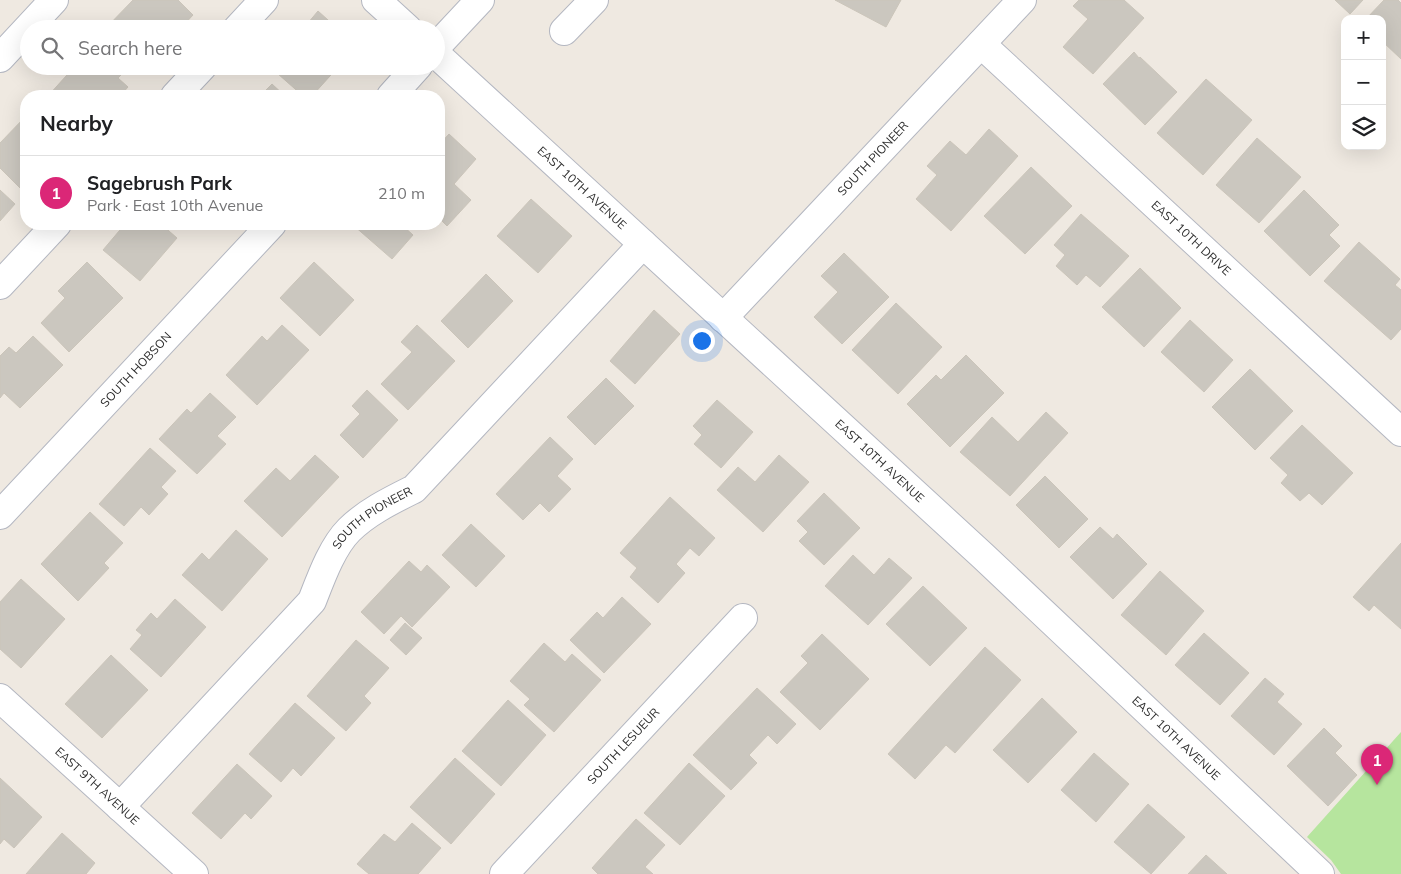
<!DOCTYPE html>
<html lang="en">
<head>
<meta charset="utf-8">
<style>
	:root { --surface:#fff; --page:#f6f6f6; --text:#202124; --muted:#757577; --line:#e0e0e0; --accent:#db2777 }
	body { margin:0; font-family:Mulish,sans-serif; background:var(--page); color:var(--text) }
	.controls { position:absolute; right:15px; top:15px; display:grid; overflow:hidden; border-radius:10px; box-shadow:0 5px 20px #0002 }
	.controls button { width:45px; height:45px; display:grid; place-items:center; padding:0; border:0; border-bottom:1px solid var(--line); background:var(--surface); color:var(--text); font:25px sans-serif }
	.you { position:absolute; left:701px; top:340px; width:18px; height:18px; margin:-12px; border:4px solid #fff; border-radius:50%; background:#1a73e8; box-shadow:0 0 0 8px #1a73e833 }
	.badge { display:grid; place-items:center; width:32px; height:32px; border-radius:50%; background:var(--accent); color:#fff; font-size:16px; font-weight:700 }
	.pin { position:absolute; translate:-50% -41px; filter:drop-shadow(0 1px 2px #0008) }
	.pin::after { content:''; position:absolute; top:26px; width:18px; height:15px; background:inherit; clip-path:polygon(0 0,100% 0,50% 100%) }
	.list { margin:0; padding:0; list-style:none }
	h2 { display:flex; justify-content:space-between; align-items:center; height:65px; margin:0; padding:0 20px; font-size:21px }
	h2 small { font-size:16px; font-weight:400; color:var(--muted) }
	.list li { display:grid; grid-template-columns:32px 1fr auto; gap:15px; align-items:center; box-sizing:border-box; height:75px; padding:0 20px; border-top:1px solid var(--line) }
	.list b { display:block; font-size:19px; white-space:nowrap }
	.list p { margin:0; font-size:16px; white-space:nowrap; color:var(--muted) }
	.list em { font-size:16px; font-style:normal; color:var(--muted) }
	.icon { flex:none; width:28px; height:28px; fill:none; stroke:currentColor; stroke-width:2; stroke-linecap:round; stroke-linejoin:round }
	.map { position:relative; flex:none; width:1401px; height:874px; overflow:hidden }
	.search { position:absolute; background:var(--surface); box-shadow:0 5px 20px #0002; left:20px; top:20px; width:425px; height:55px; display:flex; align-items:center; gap:12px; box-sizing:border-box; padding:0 18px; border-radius:28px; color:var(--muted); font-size:19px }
	.panel { position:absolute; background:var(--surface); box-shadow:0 5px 20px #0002; left:20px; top:90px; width:425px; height:140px; border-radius:20px }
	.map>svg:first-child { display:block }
</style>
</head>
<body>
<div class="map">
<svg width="1401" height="874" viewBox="0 0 1401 874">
	<rect width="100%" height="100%" fill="#efe9e1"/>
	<path fill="#b6e59e" d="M1401 732V874H1341L1331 860 1307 837Z"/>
	<path fill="#cbc7bf" stroke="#cbc5ba" d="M133 0H178L193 15 180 29H105Z
		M835 0H901L886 27Z
		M1079 0H1124L1144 18 1093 74 1063 47 1088 19 1073 6Z
		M1335 0H1363L1350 14Z
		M1384 0H1398L1401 3V59L1382 41V19H1366Z
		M318 11 338 29H303Z
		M1134 52 1139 58 1140 57 1177 92 1145 125 1103 84Z
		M75 66H122L126 70 118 78 128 87 120 96H48Z
		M269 66H339L312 96H303Z
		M1206 79 1252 120 1203 175 1157 133Z
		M272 84 285 96H260Z
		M26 116V192L25 193 0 168V143Z
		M989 129 1018 156 951 231 916 199 937 175 927 166 950 141 966 155Z
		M449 134 476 159 454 184 471 200 447 226 439 218V145Z
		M1257 138 1301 177 1259 223 1216 185Z
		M1031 167 1072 206 1025 254 984 216Z
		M0 190 15 204 0 221Z
		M1304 190 1339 225 1329 235 1340 246 1310 276 1264 231Z
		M531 199 572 236 538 273 497 236Z
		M1081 214 1129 256 1100 287 1086 275 1077 285 1056 266 1065 255 1054 245Z
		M125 224H161L177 238 140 281 103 250Z
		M355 224H405L403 226 413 235 392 259 353 225Z
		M1359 242 1400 279 1395 285 1401 290V329L1391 340 1324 281Z
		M844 253 889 297 842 344 814 317 838 292 821 276Z
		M87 262 123 298 69 352 41 323 65 298 58 291Z
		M314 262 354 300 320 336 280 298Z
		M1140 268 1181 308 1144 347 1102 307Z
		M486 274 513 301 468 348 441 321Z
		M896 303 942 347 898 394 852 350Z
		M654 310 680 334 635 384 610 361Z
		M1190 320 1233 360 1204 392 1161 352Z
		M282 325 309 350 257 405 226 375 262 336 267 341Z
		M417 325 455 361 408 410 381 384 412 352 401 342Z
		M33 336 63 365 20 408 4 393 0 398V356L9 347 16 353Z
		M966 355 1004 393 950 447 907 404 936 375 941 380Z
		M1250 369 1293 411 1255 450 1212 407Z
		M606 378 634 406 595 445 567 417Z
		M367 390 398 420 363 458 340 435 360 414 352 406Z
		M210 393 236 417 217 436 226 444 197 474 159 439 187 409 191 413Z
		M717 400 753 432 721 468 694 444 702 435 693 426Z
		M1046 412 1068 433 1010 496 960 452 992 417 1018 442Z
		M1302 425 1353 473 1322 505 1309 493 1300 501 1281 483 1288 475 1270 458Z
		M550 437 573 459 557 476 571 489 549 512 540 503 523 520 496 494Z
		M150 448 176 471 161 487 168 494 149 515 141 507 124 526 99 504Z
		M315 455 339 477 282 537 244 501 276 468 290 481Z
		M779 455 809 482 763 532 717 490 738 467 755 482Z
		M1045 476 1088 519 1059 548 1016 505Z
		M824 493 860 528 824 565 799 541 808 532 797 521Z
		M670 497 715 538 699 556 690 548 676 564 685 573 658 603 630 577 637 568 620 553Z
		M90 512 123 543 104 563 109 568 78 601 41 564Z
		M471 524 505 556 476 587 442 555Z
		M1100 527 1113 539 1117 534 1147 564 1113 599 1070 557Z
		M236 530 268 559 222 611 182 575 202 553 209 560Z
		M1401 543V629L1374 605 1369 611 1353 597Z
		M853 555 874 575 889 558 912 578 868 625 825 586Z
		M409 561 421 572 427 565 450 587 412 627 401 616 384 634 361 612Z
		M1160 571 1204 611 1166 655 1121 615Z
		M21 579 65 619 21 668 0 649V602Z
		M923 586 967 628 930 666 886 624Z
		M622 597 651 624 604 673 570 640 597 612 603 618Z
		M175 599 206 627 161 677 130 649 142 635 136 630 151 613 157 619Z
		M405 623 422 638 406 655 390 640Z
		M1204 633 1249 673 1220 705 1175 665Z
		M822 634 869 679 820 730 780 692 808 663 801 656Z
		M356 640 389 668 364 696 371 703 346 731 307 696Z
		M544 643 565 662 572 654 601 680 554 732 524 705 530 699 510 681Z
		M985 647 1021 680 955 753 946 745 915 779 888 754Z
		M111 655 148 690 102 738 65 704Z
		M1265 678 1284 694 1277 702 1302 724 1274 755 1231 716Z
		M757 688 796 724 777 744 768 735 749 755 757 763 731 790 693 755Z
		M1042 698 1077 732 1028 783 993 750Z
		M508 700 546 735 501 786 462 751Z
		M295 703 335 738 301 776 293 768 281 782 249 754Z
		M1324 728 1342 746 1335 753 1357 775 1328 806 1287 766Z
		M1094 753 1129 784 1096 822 1061 790Z
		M455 758 495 794 451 844 410 807Z
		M689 763 725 796 680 845 644 813Z
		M237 764 272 796 251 819 245 813 221 839 192 813Z
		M0 778 42 817 14 848 4 839 0 844Z
		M1148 804 1185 837 1151 874 1114 842Z
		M636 819 665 845 645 867 653 874H598L592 868Z
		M412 823 441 848 418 874H369L357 864 384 834 395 842Z
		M62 833 95 863 86 874H26Z
		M1206 855 1227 874H1188Z"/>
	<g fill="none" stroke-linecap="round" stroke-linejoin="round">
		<defs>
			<g id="minor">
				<path d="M376 0 408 29"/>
				<path d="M237 29 264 0"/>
				<path d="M564 31 594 0"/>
				<path id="s1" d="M981 44 1401 432"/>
				<path d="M436 47 480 0"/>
				<path id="s2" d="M436 54 983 556 1320 874"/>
				<path d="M0 58 54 0"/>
				<path d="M175 96 203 66"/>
				<path d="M391 96 418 66"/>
				<path d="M0 285 57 224"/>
				<path id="s3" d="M723 318 1022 0"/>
				<path id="s4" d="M0 515 272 224"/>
				<path id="s5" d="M0 698 194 874"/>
				<path id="s6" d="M120 807 312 601C321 578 332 547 349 530 367 512 392 500 414 489L643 244"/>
				<path id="s7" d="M504 874 743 618"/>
			</g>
		</defs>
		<use href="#minor" stroke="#b4b7c1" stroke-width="30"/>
		<use href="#minor" stroke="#fff" stroke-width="28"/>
	</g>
	<g text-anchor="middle" stroke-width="5" stroke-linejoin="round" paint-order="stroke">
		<g font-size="12" fill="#2e2e2e" stroke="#fff">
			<text dy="4" stroke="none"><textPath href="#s3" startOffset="219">SOUTH PIONEER</textPath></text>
			<text dy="4" stroke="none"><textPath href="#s2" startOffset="198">EAST 10TH AVENUE</textPath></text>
			<text dy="4" stroke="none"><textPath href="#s1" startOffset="286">EAST 10TH DRIVE</textPath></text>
			<text dy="4" stroke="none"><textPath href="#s4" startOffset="199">SOUTH HOBSON</textPath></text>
			<text dy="4" stroke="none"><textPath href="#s2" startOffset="602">EAST 10TH AVENUE</textPath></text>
			<text dy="4" stroke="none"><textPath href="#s6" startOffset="388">SOUTH PIONEER</textPath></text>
			<text dy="4" stroke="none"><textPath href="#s2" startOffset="1008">EAST 10TH AVENUE</textPath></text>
			<text dy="4" stroke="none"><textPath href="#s7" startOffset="175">SOUTH LESUEUR</textPath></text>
			<text dy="4" stroke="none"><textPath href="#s5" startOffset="131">EAST 9TH AVENUE</textPath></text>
		</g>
	</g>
</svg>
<div class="controls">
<button>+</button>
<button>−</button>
<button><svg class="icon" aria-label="layers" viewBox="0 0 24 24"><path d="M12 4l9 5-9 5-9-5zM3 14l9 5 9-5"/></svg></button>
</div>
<div class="you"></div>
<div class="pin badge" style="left:1377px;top:785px">1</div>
<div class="search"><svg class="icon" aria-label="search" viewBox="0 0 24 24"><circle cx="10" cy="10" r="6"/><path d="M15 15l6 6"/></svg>Search here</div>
<section class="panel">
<h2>Nearby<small></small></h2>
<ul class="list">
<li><span class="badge">1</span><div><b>Sagebrush Park</b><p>Park · East 10th Avenue</p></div><em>210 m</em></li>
</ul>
</section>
</div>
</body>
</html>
